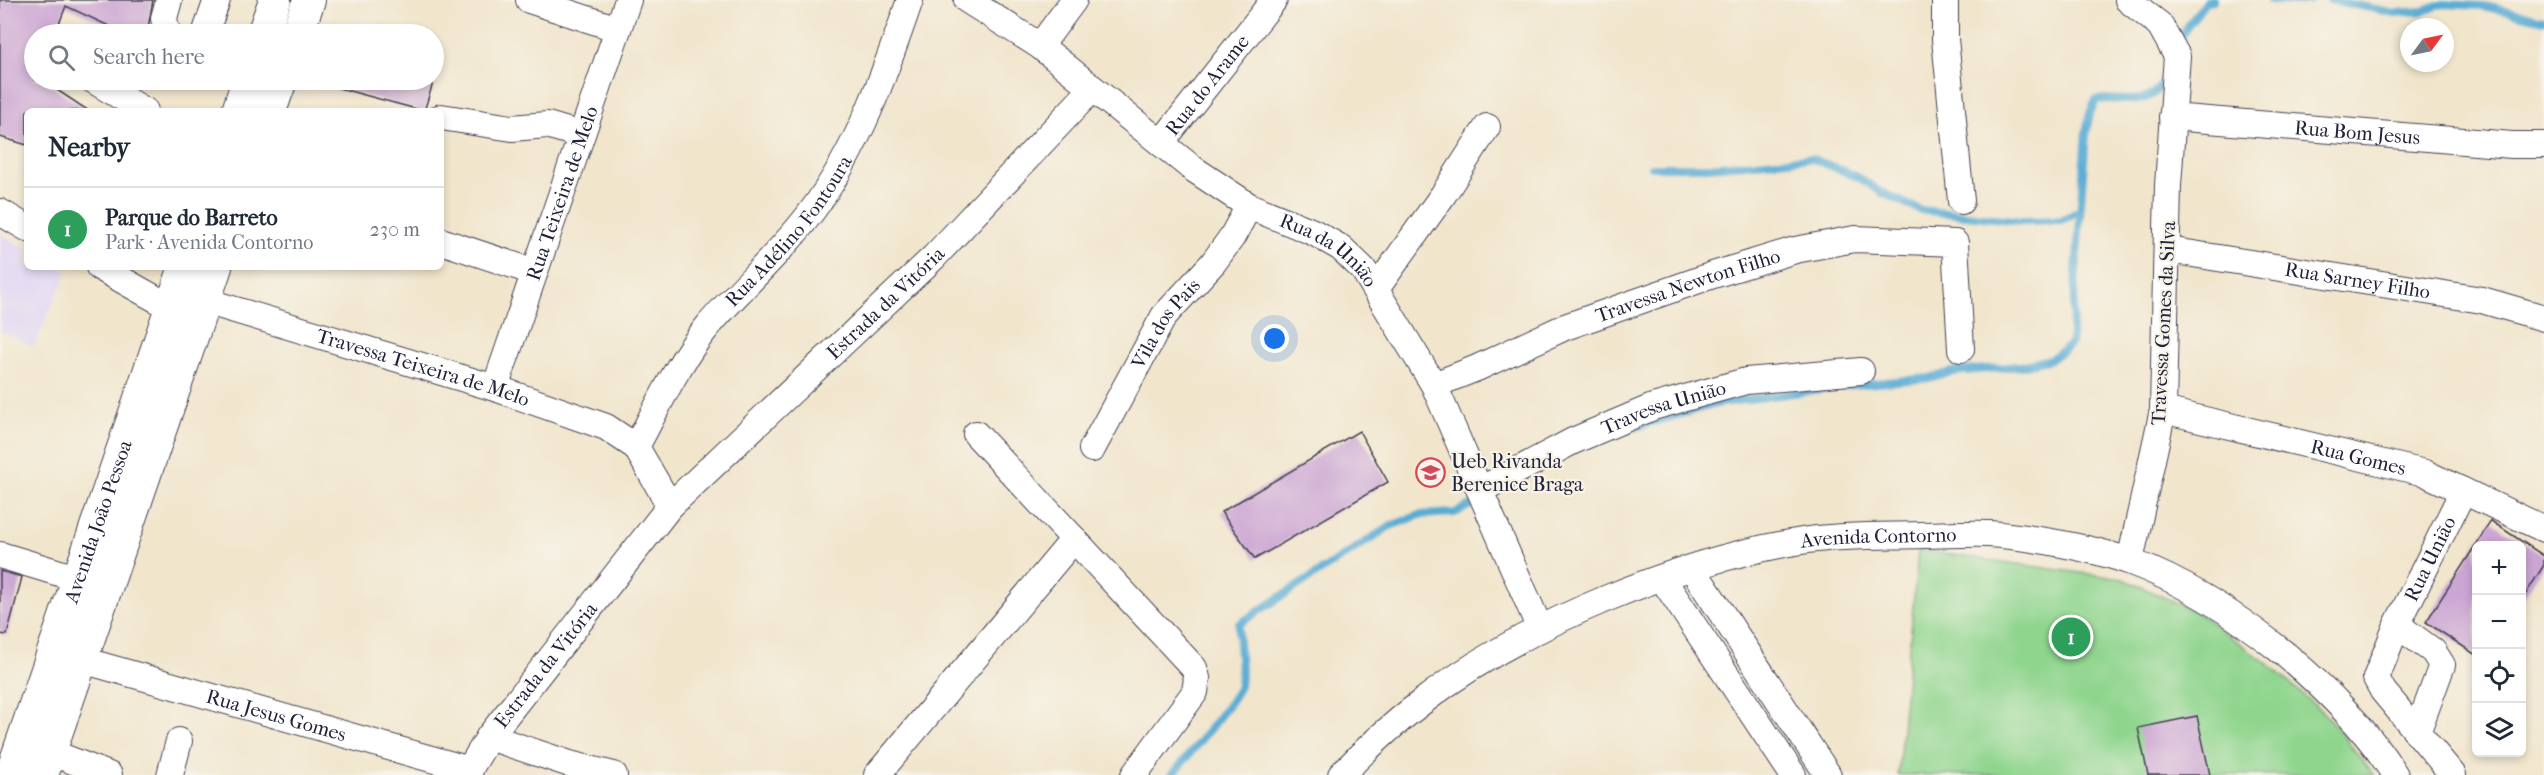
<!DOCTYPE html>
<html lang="en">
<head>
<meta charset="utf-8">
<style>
	:root { --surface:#fff; --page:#f2f2f3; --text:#1f2937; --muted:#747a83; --line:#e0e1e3; --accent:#d1495b }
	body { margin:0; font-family:"IM FELL French Canon",serif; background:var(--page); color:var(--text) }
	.controls { position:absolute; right:18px; bottom:18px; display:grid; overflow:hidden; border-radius:9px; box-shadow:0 3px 9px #0003 }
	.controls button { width:54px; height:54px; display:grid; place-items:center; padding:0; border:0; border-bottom:2px solid var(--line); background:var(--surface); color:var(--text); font:30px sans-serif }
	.compass { position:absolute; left:2400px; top:18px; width:54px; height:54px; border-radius:50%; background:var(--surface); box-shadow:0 3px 9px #0003; rotate:57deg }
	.you { position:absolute; left:1275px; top:339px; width:21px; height:21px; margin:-15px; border:4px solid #fff; border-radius:50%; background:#1a73e8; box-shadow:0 0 0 9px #1a73e833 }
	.badge { display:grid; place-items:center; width:39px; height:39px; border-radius:50%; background:var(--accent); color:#fff; font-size:20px; font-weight:700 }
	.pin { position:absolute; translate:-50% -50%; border:3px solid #fff; box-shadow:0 2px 6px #0006 }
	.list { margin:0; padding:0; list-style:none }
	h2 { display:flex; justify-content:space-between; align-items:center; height:78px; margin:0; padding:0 24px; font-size:26px }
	h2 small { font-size:20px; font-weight:400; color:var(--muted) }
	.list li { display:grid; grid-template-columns:39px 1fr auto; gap:18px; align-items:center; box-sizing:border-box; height:84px; padding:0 24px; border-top:2px solid var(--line) }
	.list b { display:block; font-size:22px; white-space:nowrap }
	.list p { margin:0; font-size:20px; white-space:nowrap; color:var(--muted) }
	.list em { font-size:20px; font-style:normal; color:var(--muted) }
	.icon { flex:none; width:33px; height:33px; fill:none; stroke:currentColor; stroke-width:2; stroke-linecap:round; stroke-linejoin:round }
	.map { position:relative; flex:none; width:2544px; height:775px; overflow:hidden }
	.search { position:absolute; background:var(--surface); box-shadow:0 3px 9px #0003; left:24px; top:24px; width:420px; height:66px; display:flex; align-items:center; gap:15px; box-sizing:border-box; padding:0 21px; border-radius:33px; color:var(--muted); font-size:22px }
	.panel { position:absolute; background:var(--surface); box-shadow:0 3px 9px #0003; left:24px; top:108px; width:420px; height:162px; border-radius:9px }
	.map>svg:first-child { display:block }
</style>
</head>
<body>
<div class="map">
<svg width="2544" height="775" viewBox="0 0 2544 775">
	<rect width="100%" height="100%" fill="#f7f3e8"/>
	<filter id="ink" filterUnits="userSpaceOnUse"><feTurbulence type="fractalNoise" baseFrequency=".0167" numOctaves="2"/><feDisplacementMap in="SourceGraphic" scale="12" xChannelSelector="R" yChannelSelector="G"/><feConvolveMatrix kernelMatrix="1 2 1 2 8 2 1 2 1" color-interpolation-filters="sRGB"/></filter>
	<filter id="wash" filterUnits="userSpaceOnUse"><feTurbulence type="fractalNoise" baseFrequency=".008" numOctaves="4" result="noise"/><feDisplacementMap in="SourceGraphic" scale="24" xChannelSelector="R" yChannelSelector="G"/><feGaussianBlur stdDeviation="1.35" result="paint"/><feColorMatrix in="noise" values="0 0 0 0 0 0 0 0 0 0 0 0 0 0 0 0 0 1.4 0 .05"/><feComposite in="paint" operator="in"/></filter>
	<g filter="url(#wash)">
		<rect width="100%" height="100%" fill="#f1e5cc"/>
		<path fill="#ded5f5" d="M0 234 27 249V267H59L67 272 34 347 0 331Z"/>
		<path fill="#8fd58e" stroke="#587c64" stroke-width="1.5" d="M1918 550 2124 579 2196 612 2267 663 2329 718 2374 775H1898Z"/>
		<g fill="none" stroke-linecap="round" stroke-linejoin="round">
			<path stroke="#59acd4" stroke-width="8" d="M2271 0 2292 2 2311 0
				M2330 0 2395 13 2423 11 2444 4 2483 6 2544 20
				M2178 44 2182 34 2206 1 2213 0
				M1652 167H1709L1811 158 1858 177 1881 192 1920 210 2021 221 2062 220 2080 210
				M1633 428 1715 404 1843 386 1929 378 1952 372 2020 366 2051 359 2071 344 2086 132 2090 113 2096 100C2122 96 2152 111 2165 77
				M1172 775C1183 762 1239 695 1240 685 1243 664 1237 644 1239 624L1390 526 1420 515 1455 513 1481 500"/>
		</g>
		<g id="blocks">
			<path fill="#cba5d3" d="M0 0H153L147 34H126L66 6 55 34H34V80H42L89 111H27V145L0 137Z
				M328 80H434L424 111 327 85Z
				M1359 431 1388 482 1255 559 1221 512Z
				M2491 521 2544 556V565L2522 600V546H2476V655L2426 622Z
				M0 571 22 577 7 635 0 634Z
				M2197 716 2210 775H2148L2138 728Z"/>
		</g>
	</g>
	<g filter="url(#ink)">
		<use href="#blocks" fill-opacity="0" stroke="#413f51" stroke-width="1.5"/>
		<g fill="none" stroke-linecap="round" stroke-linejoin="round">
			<defs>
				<g id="minor">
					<path d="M529 0 618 29"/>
					<path id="s1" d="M967 0 1040 46 1192 168 1249 206 1313 232 1341 248 1363 269 1434 385 1540 629"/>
					<path d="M1945 0V39L1961 201"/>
					<path d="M2128 0 2160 25 2177 56 2168 185 2163 410 2130 561"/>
					<path d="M167 34 164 18 169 0"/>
					<path d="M205 34 217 0"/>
					<path d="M1040 46 1074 0"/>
					<path d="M93 80 145 111"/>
					<path d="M441 117 512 128 547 125 581 135"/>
					<path id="s2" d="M2172 117 2512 145H2544"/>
					<path id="s3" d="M1161 143 1274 0"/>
					<path d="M0 212 27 228"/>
					<path d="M441 241 534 272"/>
					<path id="s4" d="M2168 250 2482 300 2544 318"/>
					<path d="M99 267 172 308"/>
					<path d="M1376 289 1443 195 1487 127"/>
					<path id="s5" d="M205 301 495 388 606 427 636 447 670 506"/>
					<path id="s6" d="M1434 385 1477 368 1565 327 1713 275 1795 250 1855 239 1955 243 1961 349"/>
					<path id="s7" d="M495 388 628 0"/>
					<path id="s8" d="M2163 410 2425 473 2544 529"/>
					<path d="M976 434 1194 668 1197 678 1195 692 1134 775"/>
					<path id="s9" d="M636 447C658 406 678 362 708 326 741 287 783 251 812 211 859 148 885 73 910 0"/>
					<path id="s10" d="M1092 449 1164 316 1213 263 1232 237 1249 206"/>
					<path id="s11" d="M1480 490 1573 441 1653 407 1746 381 1861 371"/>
					<path d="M0 555 76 578"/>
					<path d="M1692 568 1828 775"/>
					<path d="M1662 578 1793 775"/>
					<path d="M2397 625 2433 651 2442 665 2417 733"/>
					<path id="s12" d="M82 660 470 770"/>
					<path d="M489 737 570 764 614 775"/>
					<path d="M50 752 109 775"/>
					<path d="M170 775 179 741"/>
					<path id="s13" d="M466 775 489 737 670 506 934 257 1092 89"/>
					<path d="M877 775 1074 539"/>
					<path id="s14" d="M1341 775C1366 749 1393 724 1422 702 1523 624 1682 559 1808 540 1846 535 1885 536 1923 535 1945 535 1967 533 1989 534 2030 537 2094 548 2131 562 2188 583 2239 617 2286 655 2327 690 2367 729 2395 775"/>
					<path id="s15" d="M2453 775 2383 691 2376 678 2397 625 2463 491"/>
				</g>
				<g id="major">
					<path d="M263 34 275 0"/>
					<path d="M297 34 309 0"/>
					<path d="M238 111 248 80"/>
					<path d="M270 111 281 80"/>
					<path id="s16" d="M11 775 185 267"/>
					<path d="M42 775 216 267"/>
				</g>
			</defs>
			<use href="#minor" stroke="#413f51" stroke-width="28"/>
			<use href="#major" stroke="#413f51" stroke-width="34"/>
			<use href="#minor" stroke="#fff" stroke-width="26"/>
			<use href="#major" stroke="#fff" stroke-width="32"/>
		</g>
	</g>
	<defs>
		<symbol id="school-ring" viewBox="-11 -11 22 22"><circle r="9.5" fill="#f7f3e8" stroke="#d1495b" stroke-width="1.5"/><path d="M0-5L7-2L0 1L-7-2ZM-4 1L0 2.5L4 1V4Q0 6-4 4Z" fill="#d1495b"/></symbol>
	</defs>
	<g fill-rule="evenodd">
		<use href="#school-ring" x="1414" y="456" width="33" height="33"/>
	</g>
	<g text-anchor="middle" stroke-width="4.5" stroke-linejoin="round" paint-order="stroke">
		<g font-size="20" fill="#22223b" stroke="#f7f3e8">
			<text dy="7" stroke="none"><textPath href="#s3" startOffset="74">Rua do Arame</textPath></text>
			<text dy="7" stroke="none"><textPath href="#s2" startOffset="186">Rua Bom Jesus</textPath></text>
			<text dy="7" stroke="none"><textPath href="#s7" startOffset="206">Rua Teixeira de Melo</textPath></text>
			<text dy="7" stroke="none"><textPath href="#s9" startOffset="266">Rua Adélino Fontoura</textPath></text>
			<text dy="7" stroke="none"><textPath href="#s1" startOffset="442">Rua da União</textPath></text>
			<text dy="7" stroke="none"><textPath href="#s4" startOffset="192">Rua Sarney Filho</textPath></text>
			<text dy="7" stroke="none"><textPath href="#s6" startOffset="273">Travessa Newton Filho</textPath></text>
			<text dy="7" stroke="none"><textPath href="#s13" startOffset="634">Estrada da Vitória</textPath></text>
			<text transform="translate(2163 323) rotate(-87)" y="7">Travessa Gomes da Silva</text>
			<text dy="7" stroke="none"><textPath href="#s10" startOffset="146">Vila dos Pais</textPath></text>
			<text dy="7" stroke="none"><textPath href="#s5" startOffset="228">Travessa Teixeira de Melo</textPath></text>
			<text dy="7" stroke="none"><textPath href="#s11" startOffset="202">Travessa União</textPath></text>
			<text dy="7" stroke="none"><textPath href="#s8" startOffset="201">Rua Gomes</textPath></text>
			<text dy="7" stroke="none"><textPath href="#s16" startOffset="268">Avenida João Pessoa</textPath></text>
			<text dy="7" stroke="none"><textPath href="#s14" startOffset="602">Avenida Contorno</textPath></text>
			<text dy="7" stroke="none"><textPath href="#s15" startOffset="255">Rua União</textPath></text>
			<text dy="7" stroke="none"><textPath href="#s13" startOffset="136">Estrada da Vitória</textPath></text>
			<text dy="7" stroke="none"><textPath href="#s12" startOffset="202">Rua Jesus Gomes</textPath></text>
		</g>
		<g font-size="20" fill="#22223b" stroke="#f7f3e8" text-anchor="start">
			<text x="1451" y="468">Ueb Rivanda<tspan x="1451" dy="23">Berenice Braga</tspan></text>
		</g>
	</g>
</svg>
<div class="controls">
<button>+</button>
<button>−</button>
<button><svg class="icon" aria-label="locate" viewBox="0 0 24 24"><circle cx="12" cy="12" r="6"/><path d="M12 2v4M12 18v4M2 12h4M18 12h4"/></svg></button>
<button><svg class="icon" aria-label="layers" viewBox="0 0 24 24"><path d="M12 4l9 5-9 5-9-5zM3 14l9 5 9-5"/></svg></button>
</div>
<svg class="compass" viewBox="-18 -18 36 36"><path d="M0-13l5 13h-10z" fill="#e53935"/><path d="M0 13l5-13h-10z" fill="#747a83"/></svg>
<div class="you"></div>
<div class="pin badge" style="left:2071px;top:637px;background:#2e9e5b">1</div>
<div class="search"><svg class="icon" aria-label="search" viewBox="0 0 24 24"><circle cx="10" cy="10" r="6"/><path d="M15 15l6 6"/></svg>Search here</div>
<section class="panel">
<h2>Nearby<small></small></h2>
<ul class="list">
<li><span class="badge" style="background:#2e9e5b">1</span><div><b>Parque do Barreto</b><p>Park · Avenida Contorno</p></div><em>230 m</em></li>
</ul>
</section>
</div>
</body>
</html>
